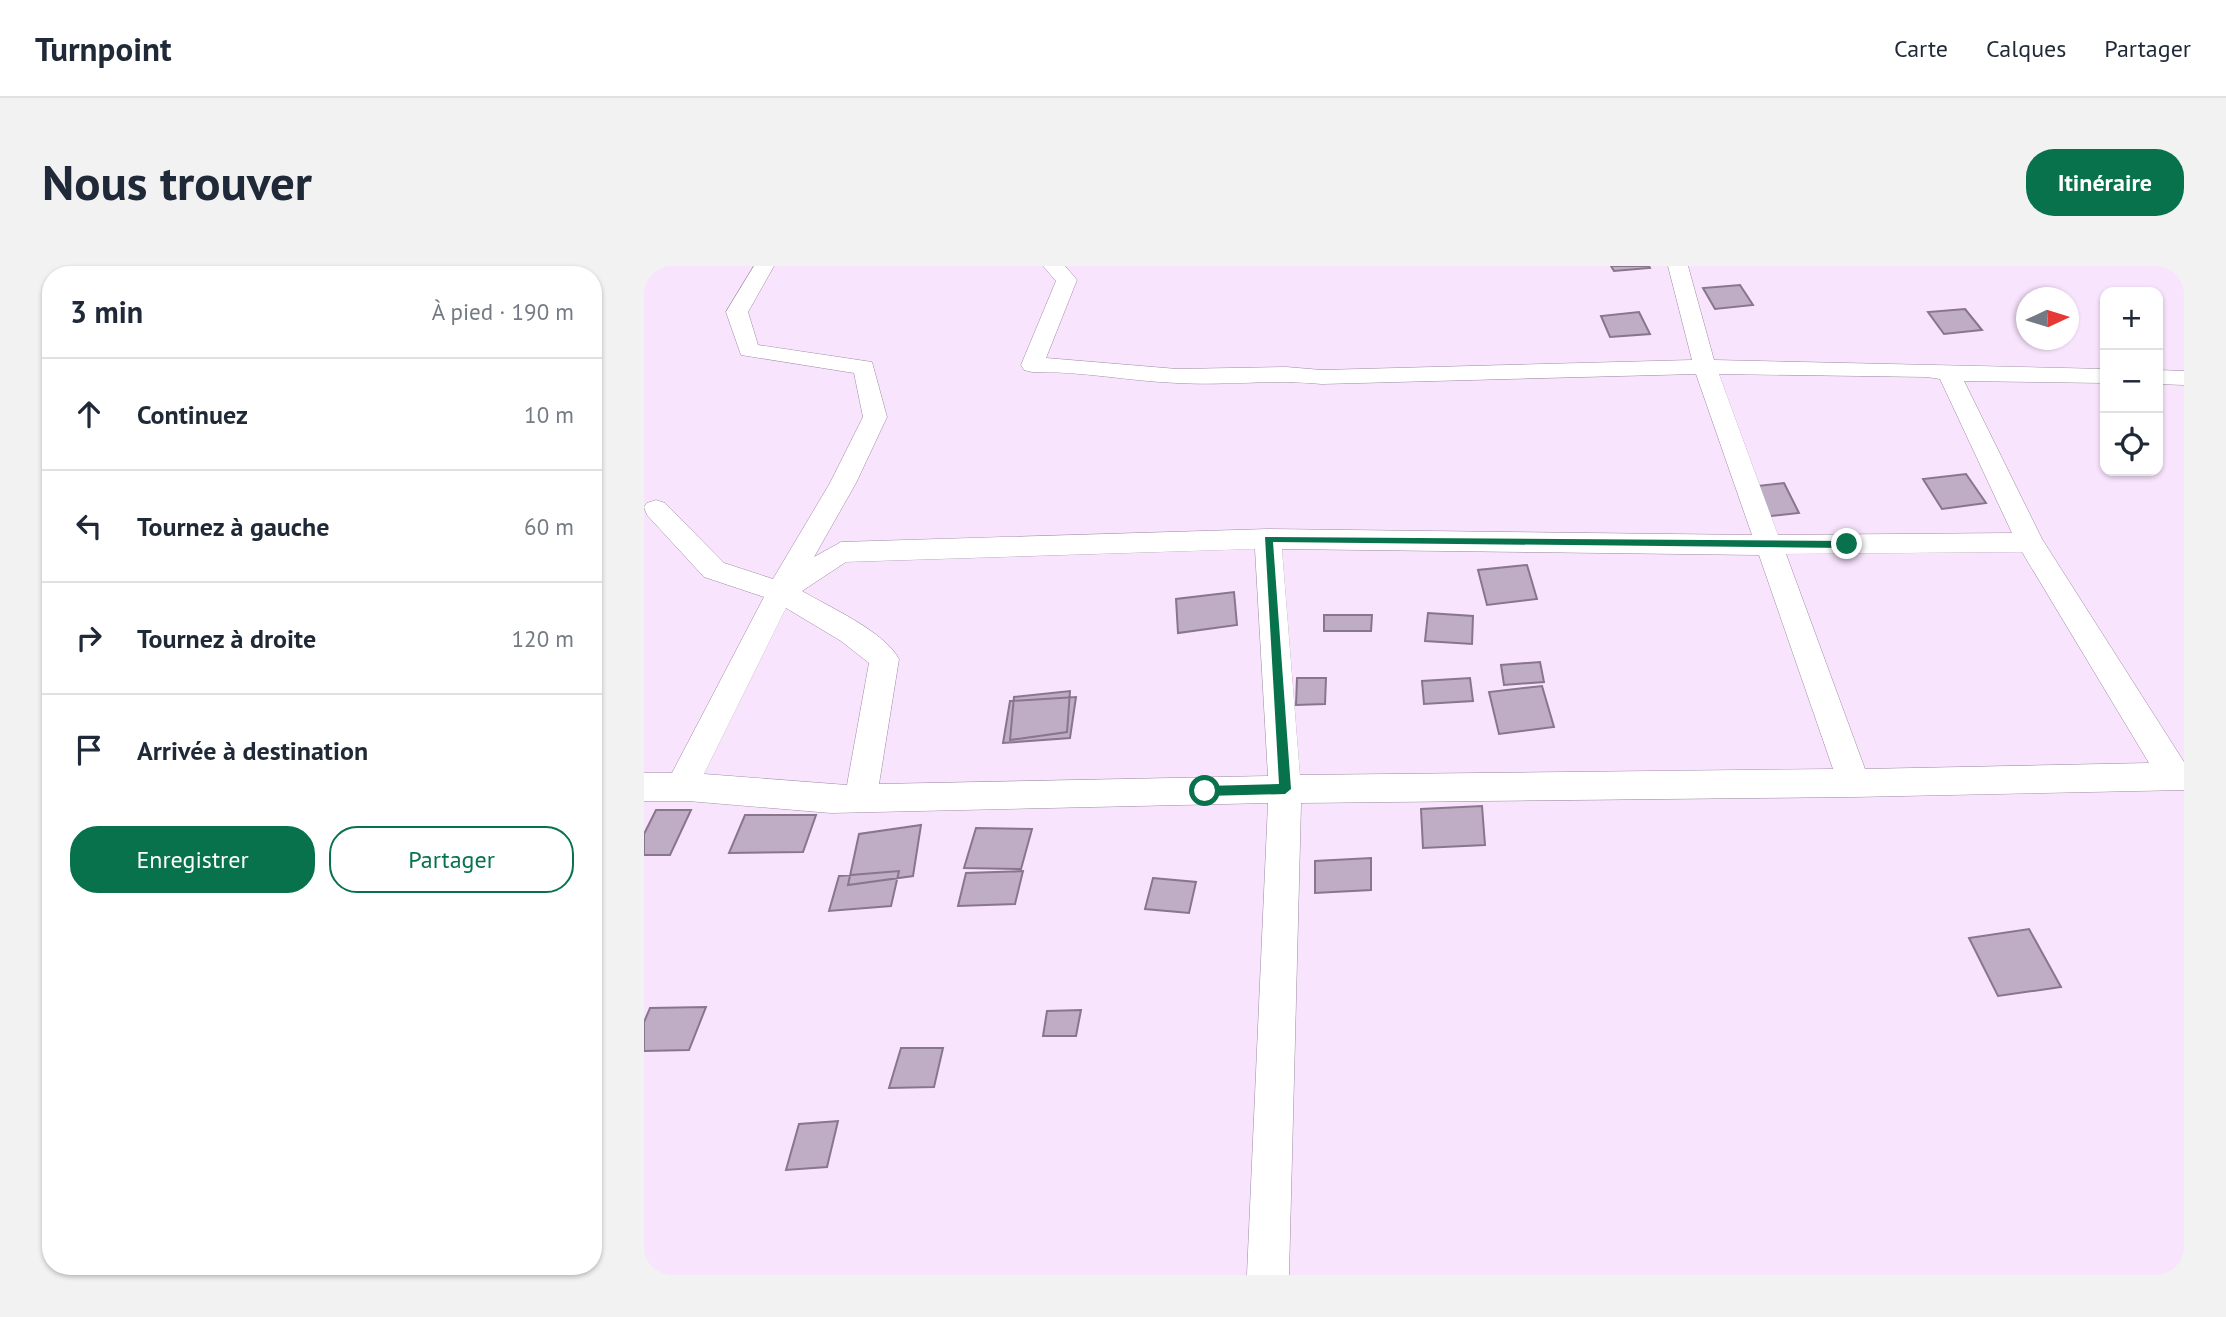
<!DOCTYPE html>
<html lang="fr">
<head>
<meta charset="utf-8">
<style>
	:root { --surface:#fff; --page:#f2f2f3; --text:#1f2937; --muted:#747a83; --line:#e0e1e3; --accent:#07724b }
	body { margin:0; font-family:"PT Sans",sans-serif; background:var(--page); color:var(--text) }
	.controls { position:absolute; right:21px; top:21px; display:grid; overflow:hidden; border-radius:14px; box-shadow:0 2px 5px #0004 }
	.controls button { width:63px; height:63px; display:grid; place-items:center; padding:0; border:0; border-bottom:2px solid var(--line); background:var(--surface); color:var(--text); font:35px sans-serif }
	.compass { position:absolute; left:1372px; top:21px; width:63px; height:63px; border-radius:50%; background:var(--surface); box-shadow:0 2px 5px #0004; rotate:86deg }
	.stop { position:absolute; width:21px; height:21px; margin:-16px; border:5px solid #07724b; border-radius:50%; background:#fff }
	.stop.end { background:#07724b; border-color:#fff; box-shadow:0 2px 7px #0008 }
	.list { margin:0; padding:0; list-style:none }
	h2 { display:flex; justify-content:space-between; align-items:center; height:91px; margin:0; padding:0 28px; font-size:30px }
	h2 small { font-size:23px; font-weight:400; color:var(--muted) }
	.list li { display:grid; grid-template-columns:46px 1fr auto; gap:21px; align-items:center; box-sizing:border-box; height:112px; padding:0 28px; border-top:2px solid var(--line) }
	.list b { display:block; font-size:26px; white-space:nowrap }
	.list em { font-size:23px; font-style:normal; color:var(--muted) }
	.actions { display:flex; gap:14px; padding:21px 28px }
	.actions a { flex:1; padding:16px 0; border:2px solid var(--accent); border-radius:28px; text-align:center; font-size:24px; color:var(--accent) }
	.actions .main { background:var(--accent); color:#fff }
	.icon { flex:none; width:38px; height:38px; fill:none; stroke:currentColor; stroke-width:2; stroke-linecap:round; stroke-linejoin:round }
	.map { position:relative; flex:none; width:1540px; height:1009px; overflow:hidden; border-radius:28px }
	header { display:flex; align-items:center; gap:42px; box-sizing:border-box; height:98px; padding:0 35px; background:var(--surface); border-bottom:2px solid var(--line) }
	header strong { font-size:33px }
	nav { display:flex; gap:38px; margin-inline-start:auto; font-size:24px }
	.intro { display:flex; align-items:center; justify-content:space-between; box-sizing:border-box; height:168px; padding:0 42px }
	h1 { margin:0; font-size:49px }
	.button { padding:18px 32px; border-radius:28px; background:var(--accent); color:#fff; font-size:24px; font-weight:700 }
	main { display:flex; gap:42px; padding:0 42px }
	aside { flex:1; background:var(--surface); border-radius:28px; box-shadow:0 2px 5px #0004 }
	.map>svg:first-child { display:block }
</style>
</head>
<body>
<header>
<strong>Turnpoint</strong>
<nav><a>Carte</a><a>Calques</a><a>Partager</a></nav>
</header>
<div class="intro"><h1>Nous trouver</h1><a class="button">Itinéraire</a></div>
<main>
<aside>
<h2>3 min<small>À pied · 190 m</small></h2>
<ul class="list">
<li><svg class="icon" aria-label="ahead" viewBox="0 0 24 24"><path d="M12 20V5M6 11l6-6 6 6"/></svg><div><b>Continuez</b></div><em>10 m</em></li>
<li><svg class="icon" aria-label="left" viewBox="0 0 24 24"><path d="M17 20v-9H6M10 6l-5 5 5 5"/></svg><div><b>Tournez à gauche</b></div><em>60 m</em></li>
<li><svg class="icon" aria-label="right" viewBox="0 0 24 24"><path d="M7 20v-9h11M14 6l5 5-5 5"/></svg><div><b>Tournez à droite</b></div><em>120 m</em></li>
<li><svg class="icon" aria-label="arrive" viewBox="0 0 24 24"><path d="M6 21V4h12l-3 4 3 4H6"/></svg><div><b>Arrivée à destination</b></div></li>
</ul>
<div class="actions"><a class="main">Enregistrer</a><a>Partager</a></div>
</aside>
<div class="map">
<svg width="1540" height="1009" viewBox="0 0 1540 1009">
	<rect width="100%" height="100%" fill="#f9e4fe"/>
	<path fill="#bfacc5" stroke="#88768d" stroke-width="2" d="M967 0H1005L1006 2 970 5Z
		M1096 19 1109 39 1071 43 1059 22Z
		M1321 43 1338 64 1300 68 1284 46Z
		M995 46 1006 68 966 71 957 50Z
		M1322 208 1342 237 1298 243 1279 213Z
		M1140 217 1155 247 1110 252 1095 222Z
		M883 299 893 333 843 339 834 304Z
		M590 326 593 359 534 367 532 333Z
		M784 347 829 350 828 378 781 375Z
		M680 349H728L727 365H680Z
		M896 396 900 416 860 419 857 399Z
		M653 412H682L681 438 652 439Z
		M826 412 829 435 780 438 778 415Z
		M898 420 910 461 855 468 845 426Z
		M426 425 423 466 366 474 370 431Z
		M432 431 426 472 359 477 366 435Z
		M838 540 841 579 779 582 777 543Z
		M12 544H47L26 589H0V568Z
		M101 549H172L159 586 85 587Z
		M277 559 269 610 204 619 215 568Z
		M332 562 388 563 377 603 320 602Z
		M727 592V624L671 627V595Z
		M255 605 247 640 185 645 195 610Z
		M379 605 371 638 314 640 322 607Z
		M509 612 552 616 545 647 501 643Z
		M1385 663 1417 721 1354 730 1325 672Z
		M62 741 45 784 0 785V756L6 742Z
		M437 744 432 770H399L403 745Z
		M257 782H299L290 821 245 822Z
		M194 855 183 901 142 904 155 858Z"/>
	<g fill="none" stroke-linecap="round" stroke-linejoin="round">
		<defs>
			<path id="minor" d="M110 0H130L104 46 114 79 228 96 243 151 212 217 170 291 197 276 624 263 1108 269 1052 108 678 118C629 113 581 120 533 117 484 115 437 105 388 106L380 104 377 99 412 15 399 0H421L433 14 402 92 533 103 642 101 678 104 1048 94 1024 0H1044L1070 94 1461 103V117L1320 115 1398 273 1540 496V524L1210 531 657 537 645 1009H603L624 537 187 547 44 535H0V507H28L120 331 60 311 3 249 0 241 3 237 12 234 21 237 80 297 129 313 186 217 219 151 210 107 97 89 82 46ZM1075 108 1283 111 1296 113 1368 267 1134 269ZM611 283 624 510 235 518 255 393C240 365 185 341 158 325L202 296ZM638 283 1115 289 1189 503 656 509ZM1378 286 1505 497 1221 503 1142 288ZM142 342 197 375 225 397 203 519 60 508Z
				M1514 104 1540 105V119L1514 118Z"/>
		</defs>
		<use href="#minor" stroke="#9d8aa2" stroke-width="1"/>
		<use href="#minor" fill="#fff" fill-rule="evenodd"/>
	</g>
	<path fill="#07724b" d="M621 271 1203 275 1208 278 1203 282 629 276 647 523 641 528 561 530 556 525 561 520 635 518Z"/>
</svg>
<div class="controls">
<button>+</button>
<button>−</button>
<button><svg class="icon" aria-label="locate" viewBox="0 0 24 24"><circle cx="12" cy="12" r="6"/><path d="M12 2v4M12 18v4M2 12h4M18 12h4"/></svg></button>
</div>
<svg class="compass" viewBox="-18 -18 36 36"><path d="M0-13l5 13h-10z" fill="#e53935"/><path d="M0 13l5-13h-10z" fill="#747a83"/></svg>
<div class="stop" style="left:561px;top:525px"></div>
<div class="stop end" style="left:1203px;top:278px"></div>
</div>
</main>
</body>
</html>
